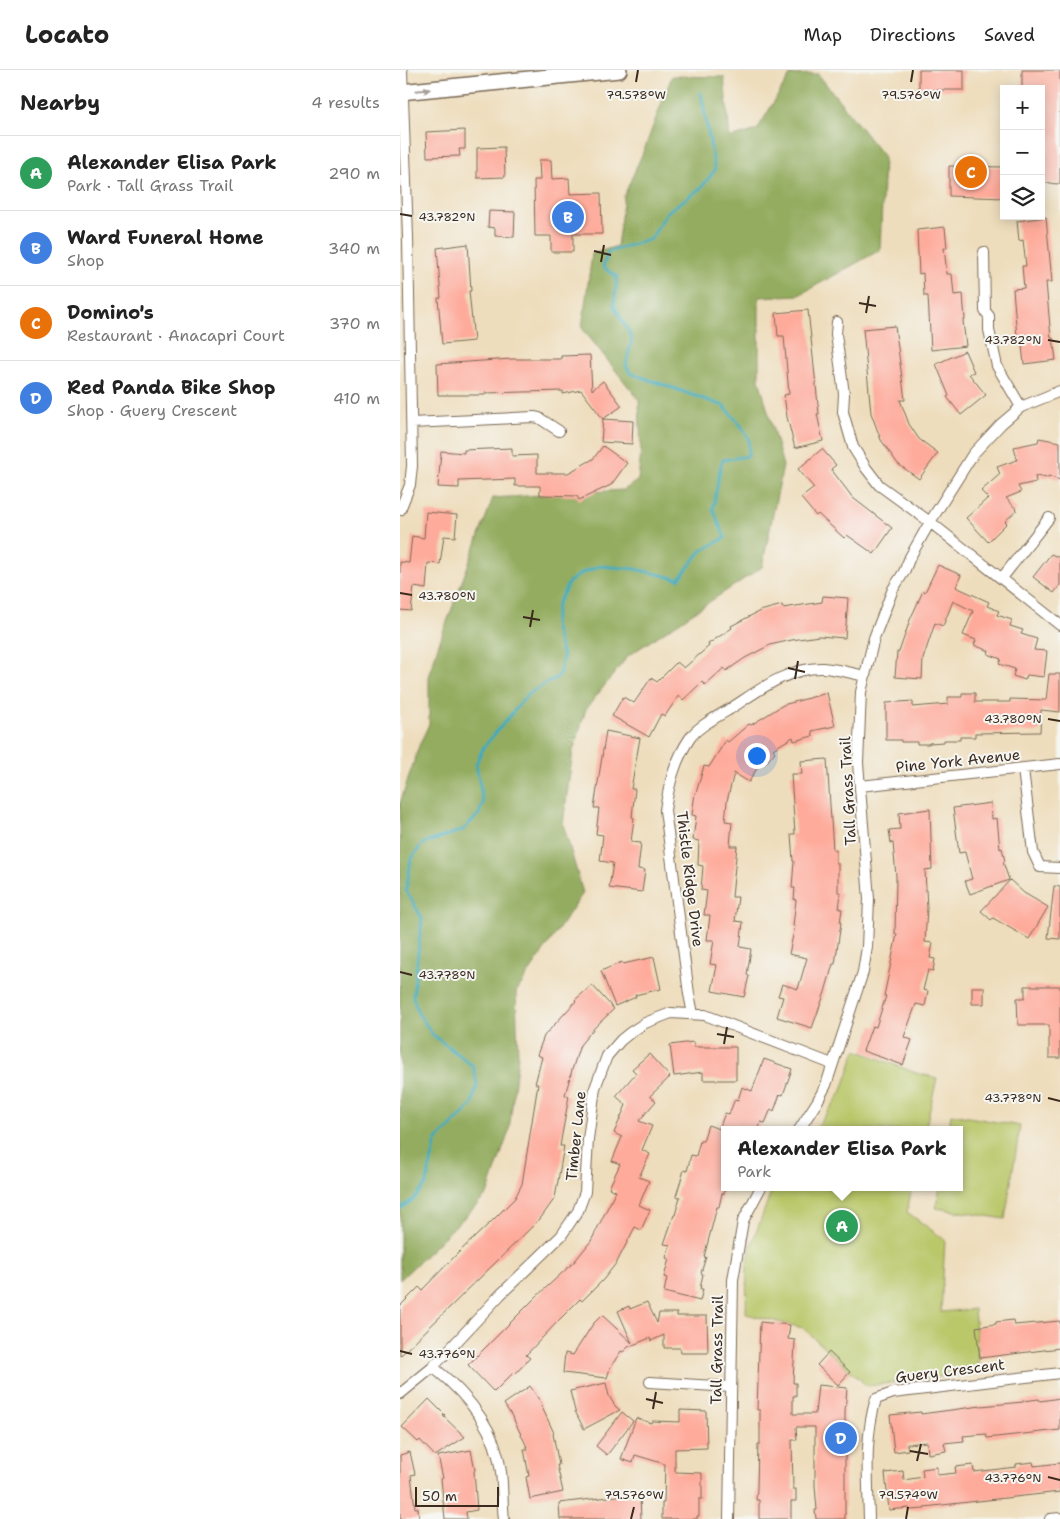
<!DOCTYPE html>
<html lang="en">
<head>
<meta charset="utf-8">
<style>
	:root { --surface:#fff; --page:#f6f6f6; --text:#222; --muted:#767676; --line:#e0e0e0; --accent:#c8321e }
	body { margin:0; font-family:"Shantell Sans",sans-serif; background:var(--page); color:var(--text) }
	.controls { position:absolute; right:15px; top:15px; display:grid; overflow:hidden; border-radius:0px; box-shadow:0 2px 12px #0003 }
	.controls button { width:45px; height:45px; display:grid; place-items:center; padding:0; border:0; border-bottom:1px solid var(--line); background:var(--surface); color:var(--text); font:25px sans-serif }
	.scale { position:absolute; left:15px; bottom:12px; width:84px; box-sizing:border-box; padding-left:5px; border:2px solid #3b2a1e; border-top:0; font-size:14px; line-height:18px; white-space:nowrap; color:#3b2a1e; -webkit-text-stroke:4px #f6f6f2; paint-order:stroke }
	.you { position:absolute; left:356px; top:685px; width:18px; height:18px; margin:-12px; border:4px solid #fff; border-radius:50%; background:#1a73e8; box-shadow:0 0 0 8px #1a73e833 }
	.badge { display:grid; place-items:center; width:32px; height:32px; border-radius:50%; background:var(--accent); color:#fff; font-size:16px; font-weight:700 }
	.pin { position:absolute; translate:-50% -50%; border:2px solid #fff; box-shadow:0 1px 5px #0006 }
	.popup { position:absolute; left:321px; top:1056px; width:242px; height:65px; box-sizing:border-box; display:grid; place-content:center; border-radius:0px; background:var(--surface); filter:drop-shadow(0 1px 4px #0005); font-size:16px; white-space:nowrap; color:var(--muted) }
	.popup b { font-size:19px; color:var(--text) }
	.popup::after { content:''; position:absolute; left:50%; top:100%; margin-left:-10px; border:10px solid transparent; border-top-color:var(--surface) }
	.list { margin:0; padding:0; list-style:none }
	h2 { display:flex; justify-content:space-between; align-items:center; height:65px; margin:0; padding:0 20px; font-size:21px }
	h2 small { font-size:16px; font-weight:400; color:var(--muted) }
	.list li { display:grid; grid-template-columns:32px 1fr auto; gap:15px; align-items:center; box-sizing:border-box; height:75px; padding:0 20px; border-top:1px solid var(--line) }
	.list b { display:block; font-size:19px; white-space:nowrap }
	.list p { margin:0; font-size:16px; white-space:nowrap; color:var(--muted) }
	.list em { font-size:16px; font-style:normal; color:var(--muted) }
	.icon { flex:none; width:28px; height:28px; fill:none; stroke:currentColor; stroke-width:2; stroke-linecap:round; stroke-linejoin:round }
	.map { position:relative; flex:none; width:660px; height:1449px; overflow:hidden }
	header { display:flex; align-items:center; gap:30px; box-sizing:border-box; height:70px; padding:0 25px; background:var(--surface); border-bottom:1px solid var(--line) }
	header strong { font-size:24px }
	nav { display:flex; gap:28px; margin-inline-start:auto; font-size:18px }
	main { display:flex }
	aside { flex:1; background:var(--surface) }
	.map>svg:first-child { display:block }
</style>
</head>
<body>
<header>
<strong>Locato</strong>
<nav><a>Map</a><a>Directions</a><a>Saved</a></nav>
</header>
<main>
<aside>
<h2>Nearby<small>4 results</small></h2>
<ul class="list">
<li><span class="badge" style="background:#2e9e5b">A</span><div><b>Alexander Elisa Park</b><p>Park · Tall Grass Trail</p></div><em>290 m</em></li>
<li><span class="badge" style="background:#3f7fe0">B</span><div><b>Ward Funeral Home</b><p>Shop</p></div><em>340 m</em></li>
<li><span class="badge" style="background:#e8710a">C</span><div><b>Domino's</b><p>Restaurant · Anacapri Court</p></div><em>370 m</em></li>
<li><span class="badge" style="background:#3f7fe0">D</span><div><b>Red Panda Bike Shop</b><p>Shop · Guery Crescent</p></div><em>410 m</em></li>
</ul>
</aside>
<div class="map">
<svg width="660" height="1449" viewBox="0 0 660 1449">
	<rect width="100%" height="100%" fill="#f6f6f2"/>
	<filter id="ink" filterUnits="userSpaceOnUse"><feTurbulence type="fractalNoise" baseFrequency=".02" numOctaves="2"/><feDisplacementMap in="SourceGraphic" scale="10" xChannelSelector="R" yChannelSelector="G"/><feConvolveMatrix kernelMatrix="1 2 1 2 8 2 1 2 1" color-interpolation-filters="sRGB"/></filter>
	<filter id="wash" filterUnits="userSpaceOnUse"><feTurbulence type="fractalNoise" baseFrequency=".0096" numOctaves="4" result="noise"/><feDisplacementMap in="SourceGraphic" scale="20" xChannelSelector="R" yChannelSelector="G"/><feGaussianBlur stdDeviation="1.12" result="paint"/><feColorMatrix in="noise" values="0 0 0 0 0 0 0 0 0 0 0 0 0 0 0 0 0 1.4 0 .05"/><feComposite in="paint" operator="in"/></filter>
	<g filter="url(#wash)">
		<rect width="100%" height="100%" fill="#eeddbc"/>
		<path fill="#bac86a" stroke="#7a7944" d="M456 980 516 1003 537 1008 525 1060H415L441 1023Z
			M551 1044 620 1056 605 1149 536 1138 540 1117H560V1060H549Z
			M374 1117H512L507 1142 545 1170 541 1242 574 1239 579 1302 467 1316 403 1258 346 1244 347 1197 351 1176 371 1122Z"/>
		<path fill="#93ac5e" stroke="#676b3e" d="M418 4 484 87 480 180 399 225 359 227V309L383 396 362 497 228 586 186 639 173 681 163 754 183 823 116 922 118 986 109 1061 87 1125 0 1210V733L19 676 29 654V607L38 576 93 428 224 420 238 410 241 383 239 330 182 258 192 184 217 176 224 126 244 80 272 6 324 7 330 68 357 60 390 5Z"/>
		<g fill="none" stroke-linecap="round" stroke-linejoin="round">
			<path stroke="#3caabb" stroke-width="3" d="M0 1139 14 1129 26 1115 36 1071 72 1035 77 1014 73 996 33 965 18 943 13 926 22 848 6 820 11 790 22 774 63 760 79 744 83 733 76 694 83 678 128 624 159 606 163 587 154 555 157 535 169 512 182 503 200 496 235 499 279 509 301 481 325 468 313 439 321 394 323 390 348 386 349 369 342 357 324 336 230 303 226 295 232 268 214 236 217 207 203 197 208 182 251 169 267 142 301 118 315 100 301 23"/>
		</g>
		<g id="blocks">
			<path fill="#feab9b" d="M519 0H564V20H519Z
				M622 0H660V114L641 113V19H622Z
				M65 60V79H59L60 86 27 87 26 62Z
				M104 77 105 107 77 108V78Z
				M139 90H151L152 109 169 108 170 124 201 123 202 164H173V182H151V166H135L134 110H140Z
				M549 96 604 97V128L549 126Z
				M89 141 115 142 114 167 95 166V158L88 157Z
				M646 147 652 212H646L651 268H653L656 290 624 294 621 267H617L613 219 624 218 622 196H626L623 170 619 171 617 151Z
				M545 157 547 178H544L547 204H552L554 225 563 224 565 250 563 251 566 276 531 280 528 226H524L523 203 519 204 517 160Z
				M68 174 71 221H69L74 271 42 274 38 228H41L37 178Z
				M408 240 419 344H417L423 371 395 378 387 347 384 325 389 324 384 266H378L376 243Z
				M495 256 505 330H500L509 354 519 369 538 383 519 409 498 394 481 370 471 343 463 259Z
				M565 281 574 302 569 304 586 325 561 345 547 327 549 326 536 294Z
				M190 285 192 320 203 311 222 336 203 349 181 320 163 324V321L85 323V325H38L37 294 112 289H161V286Z
				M203 349 233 351 232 374 201 372Z
				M639 368 660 372V410L648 406V408L635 406 636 412 618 416 621 422 606 428 617 440 605 451 607 453 588 472 566 448 588 428 581 421 600 404 597 397 617 390 614 377 638 372Z
				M203 376 227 393 211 415 179 430 177 426 140 425V416H115V409L59 411V418L38 417 41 381 64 383V380L112 378V386L137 385V403H168L193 389Z
				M422 379 436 395 431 399 453 428 492 458 474 484 447 465 444 468 418 444 416 446 401 428 414 418 398 399Z
				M26 442 57 445 55 467 44 466 40 494 28 493 26 519 14 517 11 541 0 540V492L9 493 12 466 24 468Z
				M651 484 660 488V515L654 523 633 507Z
				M538 495 561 505 556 517 589 532 587 536 599 541 597 545 612 550 610 556 623 560 621 564 637 569 634 580 647 581 644 607 627 605 625 610 613 606 615 599 599 594 601 589 588 584 589 581 574 575 576 570 563 565 573 541 553 531 543 556 535 553 523 589 522 609 495 607 497 582H499L510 550 523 521 525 522Z
				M423 526 448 528 445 568 419 566 392 570 370 575 345 588 326 601 324 598 305 615 302 612 283 630 279 625 265 646 261 644 249 667 212 646 223 627 234 633 251 608 257 612 277 592 284 598 309 576 308 574 332 558 331 556 360 541 382 535 383 538 422 532Z
				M649 604H660V642L641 640 640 662 575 663V667H560V670H544V672L529 673V674H517V672H501V670H486V633L513 631V637L548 634V627H562V623H575V632H610V629L646 630Z
				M427 623 435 656 412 661 413 666 394 671 393 667 373 679 375 682 365 694 361 691 349 712 334 703 327 731 325 751 332 752 330 776H337L332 827H338L335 851 343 852 340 877 351 879 347 905 349 906 344 927 312 921 317 895 310 894 314 870H307L310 845H304L307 821 301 820 303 796 298 795 299 771 293 770 296 746 292 745 295 723H296L304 696 309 697 326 670 328 672 349 654 351 655 383 635Z
				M206 661 240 668 231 719H235L232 747 234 748 231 772 241 773 238 799 245 800 242 822 209 818 213 793 200 791 203 765 196 764 199 738H194Z
				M427 689 433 780H436V793H438V822L441 823 439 839H442L440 853H441L435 894H433L425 922 412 958 377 947 383 927 378 926 382 914 398 919 407 888 389 884 395 856H393L396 830H394L395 818H392L394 791H393L391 764H395L391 704H402L401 691Z
				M591 733 592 749 597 748 600 779 602 778 605 791 603 792 609 810 570 824 565 811 572 809 565 782 559 783 553 738Z
				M530 739 532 799 525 800 527 838 525 872 533 873 530 888 535 889 533 901 528 900 523 920 528 921 525 936 516 934 504 967 512 970 503 995 463 981 472 956 476 957 486 926H484L497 864H495L496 806 493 773H491L489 760 500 759 499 743Z
				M610 810 624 823 648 837 629 869 593 848 591 850 581 841Z
				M654 816 660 817V869L648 868Z
				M254 887 261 919 235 925 236 927 215 936 201 901 222 892 223 894Z
				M192 915 214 939 195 957 180 975 172 1000 165 1025 169 1026 160 1076H164L155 1128 140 1149 0 1286V1236L19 1217 22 1220 59 1182 93 1150 115 1128 122 1114 138 1014H135L142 987 137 985 144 966 176 931 175 930Z
				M625 916H660V988H649V955H618L617 928H625Z
				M572 917H584V934H572Z
				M293 972 294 977H336V1010H303V1002L274 1006 270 975Z
				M249 984 270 1007 250 1026 256 1031 239 1051 252 1056 242 1080 250 1084 239 1107 249 1111 239 1135 250 1140 241 1160 235 1157 217 1192 203 1210 182 1231 180 1229 160 1249 126 1285 130 1288 115 1304 113 1303 94 1322 68 1295 137 1226 174 1192 191 1171 216 1121 209 1118 220 1094 212 1091 222 1067 214 1063 226 1035 216 1026 236 1003 232 999Z
				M364 989 392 999 383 1025 380 1024 374 1041 371 1039 365 1053 361 1052 358 1060H323H324V1124L322 1123 319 1137H317L304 1187H306L301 1203 303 1204 300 1219H303L300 1231 264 1222 267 1208 264 1207 269 1189 266 1188 270 1175 264 1174 274 1145H275L280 1127 276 1126 284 1100 287 1101 291 1085 296 1086 300 1071H303L308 1055 319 1059 325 1043 329 1044 335 1029 338 1030 342 1017 352 1021Z
				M247 1232 257 1253 259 1243H277V1246H307L308 1283H281L280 1278H264V1265L251 1271 250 1268 228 1277 223 1282 221 1281 210 1298 207 1308 163 1303 165 1283 173 1285 193 1254 202 1245 232 1273 218 1241 229 1236 230 1239Z
				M613 1250 614 1255 660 1251V1278L580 1288 576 1257 596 1254V1252Z
				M360 1252 390 1255 388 1269 395 1270 393 1313H396V1326H393V1344H415L418 1315 447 1318 445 1341V1449H416L415 1440H417L415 1416V1357H396L397 1370H392L393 1419H396V1431H391V1449H359V1430H356L357 1419 358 1374H360V1340H357Z
				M429 1282 450 1302 438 1315 417 1295Z
				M206 1313 209 1326 215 1336 220 1340 184 1359 175 1341 170 1321Z
				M130 1316 142 1334 141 1335 154 1363 153 1364 159 1395H157L163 1422 130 1429 126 1407 129 1406 124 1379H128L113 1348 104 1334Z
				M660 1328V1360L587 1368 586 1364 563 1366 564 1371 544 1373 546 1381 528 1384 527 1372 507 1374 508 1380 494 1382 490 1345 521 1342V1344L581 1336 623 1332V1331L639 1329 640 1331Z
				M29 1329 45 1345 43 1346 65 1367 35 1386 20 1370 18 1372 2 1357Z
				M280 1340 306 1341 307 1378 275 1379V1402L302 1403V1429H299V1446H297V1449H262V1433H264L265 1394 235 1385 233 1393 221 1389 236 1348 251 1353 252 1351 280 1352Z
				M222 1342 233 1351 207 1385 196 1376Z
				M71 1380 75 1400 74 1401 77 1440 66 1442 67 1449H45L41 1409 43 1408 38 1386Z
				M10 1382 15 1404 11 1405 15 1438H18L19 1449H0V1385Z
				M633 1392 634 1396 660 1393V1422L524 1437V1439L510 1440 509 1438 489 1440 485 1403 503 1401 504 1410 523 1407 522 1399 537 1397V1405L556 1403 555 1397 573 1395 574 1402 616 1397V1394Z
				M217 1426H240L241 1449H160L159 1433Z"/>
		</g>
	</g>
	<g filter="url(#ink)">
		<use href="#blocks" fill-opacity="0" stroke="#7a6955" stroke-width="1"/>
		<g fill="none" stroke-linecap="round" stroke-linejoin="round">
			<defs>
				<path id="street" d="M584 182 585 241 589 246V260L597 296 621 337
					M437 252 436 264 444 324 443 342 453 377 466 398 479 415 530 452 660 555
					M12 353 134 347 139 348 159 361
					M0 440 10 415 12 396 8 167 2 0
					M602 508 649 448
					M623 699 633 782 640 797 660 798
					M460 716 660 694
					M293 944 289 924 265 740C269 714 275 690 290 668 297 657 318 646 330 639 358 621 388 597 423 598 437 599 451 603 465 606
					M399 1060 417 1032 426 1015 463 902 467 877 469 829 458 693 461 622 474 568 493 519 504 502 510 487 530 452 573 384 601 354 621 337 660 321
					M33 1297C67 1324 96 1358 101 1402 103 1418 102 1434 104 1449
					M250 1312 331 1317
					M0 1324 33 1297 100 1225 161 1166 178 1141 185 1122 188 1069 195 1018 207 986 221 970 231 962 245 953 271 943 305 945 432 994
					M329 1449 333 1210 343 1151 361 1117
					M469 1449C468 1409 464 1368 476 1329L493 1323 660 1303
					M650 1449 660 1448"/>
				<path id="primary" d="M0 22 219 0"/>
			</defs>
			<use href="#street" stroke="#7a6955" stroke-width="12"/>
			<use href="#primary" stroke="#7a6955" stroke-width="18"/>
			<use href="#street" stroke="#fff" stroke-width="10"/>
			<use href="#primary" stroke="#fff" stroke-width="15"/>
		</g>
		<defs><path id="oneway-solid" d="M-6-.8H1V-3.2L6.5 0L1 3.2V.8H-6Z" transform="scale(1.25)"/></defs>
		<use fill="#a79f9a" href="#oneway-solid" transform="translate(23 20) rotate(-5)"/>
	</g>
	<path fill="none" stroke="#3b2a1e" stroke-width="2" d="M236 12 238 0M511 12 513 0M0 144 12 146M194 181 211 185M201 192 204 175M459 233 476 236M466 243 469 226M648 270 660 272M0 523 12 525M123 547 140 550M130 557 133 540M388 598 405 602M395 609 398 591M648 649 660 651M0 902 12 905M317 964 334 967M324 974 327 957M648 1028 660 1031M0 1281 12 1284M246 1329 263 1333M253 1339 256 1322M510 1381 528 1384M517 1391 521 1374M648 1407 660 1410M231 1449 234 1437M506 1449 508 1437"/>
	<g text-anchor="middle" stroke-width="4" stroke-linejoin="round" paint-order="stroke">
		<g font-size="15" fill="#3b2a1e" stroke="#f6f6f2">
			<text transform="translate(558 691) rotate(-6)" y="5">Pine York Avenue</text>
			<text transform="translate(448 721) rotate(-93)" y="5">Tall Grass Trail</text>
			<text transform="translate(290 809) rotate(83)" y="5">Thistle Ridge Drive</text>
			<text transform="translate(176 1066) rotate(-84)" y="5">Timber Lane</text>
			<text transform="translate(317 1280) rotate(-89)" y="5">Tall Grass Trail</text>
			<text transform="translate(550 1301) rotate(-7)" y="5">Guery Crescent</text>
		</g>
	</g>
	<g font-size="12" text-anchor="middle" fill="#3b2a1e" stroke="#f6f6f2" stroke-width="4" stroke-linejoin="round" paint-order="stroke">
		<text x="236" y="29">79.578°W</text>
		<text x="511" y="29">79.576°W</text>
		<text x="47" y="151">43.782°N</text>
		<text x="613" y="274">43.782°N</text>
		<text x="47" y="530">43.780°N</text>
		<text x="613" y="653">43.780°N</text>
		<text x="47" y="909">43.778°N</text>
		<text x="613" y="1032">43.778°N</text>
		<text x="47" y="1288">43.776°N</text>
		<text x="613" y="1412">43.776°N</text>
		<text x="234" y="1429">79.576°W</text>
		<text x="508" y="1429">79.574°W</text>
	</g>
</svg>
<div class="controls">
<button>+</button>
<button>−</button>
<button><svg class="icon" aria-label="layers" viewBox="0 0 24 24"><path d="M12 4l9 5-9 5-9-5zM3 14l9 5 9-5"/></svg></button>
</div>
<div class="scale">50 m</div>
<div class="you"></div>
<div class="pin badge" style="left:442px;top:1156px;background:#2e9e5b">A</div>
<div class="popup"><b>Alexander Elisa Park</b>Park</div>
<div class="pin badge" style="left:168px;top:147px;background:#3f7fe0">B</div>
<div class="pin badge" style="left:571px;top:102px;background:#e8710a">C</div>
<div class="pin badge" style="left:441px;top:1368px;background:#3f7fe0">D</div>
</div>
</main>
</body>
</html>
